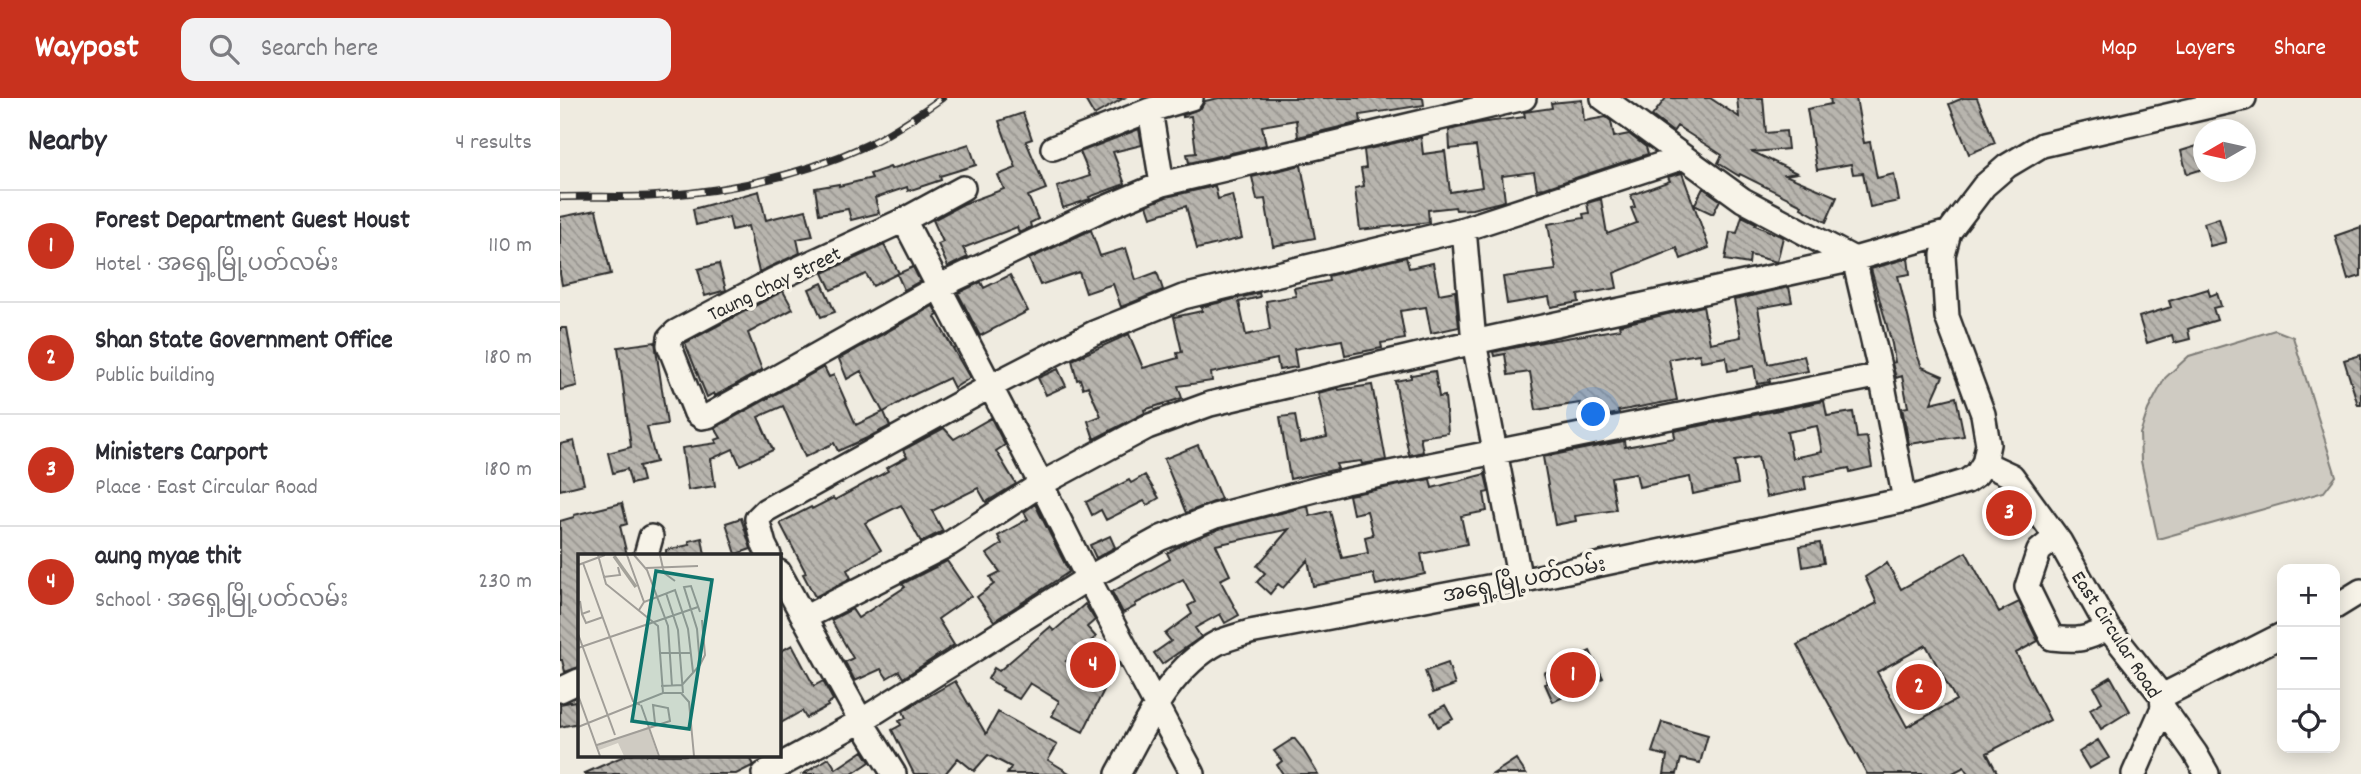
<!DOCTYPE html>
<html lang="en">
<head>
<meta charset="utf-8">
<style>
	:root { --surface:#fff; --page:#f2f2f3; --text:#2b2b33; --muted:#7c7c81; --line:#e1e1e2; --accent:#c8321e }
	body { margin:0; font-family:Dekko,"Noto Sans Myanmar",sans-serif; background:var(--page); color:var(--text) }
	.controls { position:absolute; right:21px; bottom:21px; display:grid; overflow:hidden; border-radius:14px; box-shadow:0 4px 18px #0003 }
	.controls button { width:63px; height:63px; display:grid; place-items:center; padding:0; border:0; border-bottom:2px solid var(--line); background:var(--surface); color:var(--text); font:35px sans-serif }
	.compass { position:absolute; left:1633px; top:21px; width:63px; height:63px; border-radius:50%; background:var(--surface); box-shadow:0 4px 18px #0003; rotate:261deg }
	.you { position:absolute; left:1034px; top:317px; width:24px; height:24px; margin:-18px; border:5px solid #fff; border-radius:50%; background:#1a73e8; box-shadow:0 0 0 10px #1a73e833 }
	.badge { display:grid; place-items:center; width:46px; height:46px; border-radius:50%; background:var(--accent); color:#fff; font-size:23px; font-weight:700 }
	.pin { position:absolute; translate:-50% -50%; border:4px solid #fff; box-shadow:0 2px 7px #0006 }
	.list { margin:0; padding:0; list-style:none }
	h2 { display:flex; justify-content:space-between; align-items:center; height:91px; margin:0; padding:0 28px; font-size:30px }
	h2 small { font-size:23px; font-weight:400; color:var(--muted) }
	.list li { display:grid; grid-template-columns:46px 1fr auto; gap:21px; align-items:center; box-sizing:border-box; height:112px; padding:0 28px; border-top:2px solid var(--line) }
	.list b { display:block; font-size:26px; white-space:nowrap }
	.list p { margin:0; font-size:23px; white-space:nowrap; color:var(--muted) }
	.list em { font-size:23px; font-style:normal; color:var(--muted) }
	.icon { flex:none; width:38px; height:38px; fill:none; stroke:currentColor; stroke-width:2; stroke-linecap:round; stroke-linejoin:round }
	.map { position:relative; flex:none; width:1801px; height:676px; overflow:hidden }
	header { display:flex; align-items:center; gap:42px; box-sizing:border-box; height:98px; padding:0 35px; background:var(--accent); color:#fff }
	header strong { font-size:33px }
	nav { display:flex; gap:38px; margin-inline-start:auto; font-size:24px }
	.search { width:490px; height:63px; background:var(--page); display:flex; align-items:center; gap:18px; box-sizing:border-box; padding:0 24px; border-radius:14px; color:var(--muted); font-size:26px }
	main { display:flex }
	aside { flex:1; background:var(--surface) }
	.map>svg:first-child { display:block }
</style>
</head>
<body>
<header>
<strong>Waypost</strong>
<div class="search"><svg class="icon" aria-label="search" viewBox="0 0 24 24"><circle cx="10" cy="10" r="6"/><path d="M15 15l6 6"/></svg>Search here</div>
<nav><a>Map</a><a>Layers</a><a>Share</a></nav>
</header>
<main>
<aside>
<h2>Nearby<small>4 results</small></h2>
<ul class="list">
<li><span class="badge">1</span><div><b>Forest Department Guest Houst</b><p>Hotel · အရှေ့မြို့ပတ်လမ်း</p></div><em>110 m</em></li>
<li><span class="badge">2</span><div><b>Shan State Government Office</b><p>Public building</p></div><em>180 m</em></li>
<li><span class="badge">3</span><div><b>Ministers Carport</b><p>Place · East Circular Road</p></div><em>180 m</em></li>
<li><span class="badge">4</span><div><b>aung myae thit</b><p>School · အရှေ့မြို့ပတ်လမ်း</p></div><em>230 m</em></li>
</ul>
</aside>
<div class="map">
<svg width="1801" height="676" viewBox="0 0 1801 676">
	<defs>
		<pattern id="building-back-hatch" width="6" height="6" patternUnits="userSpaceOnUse" patternTransform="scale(1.75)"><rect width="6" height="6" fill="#b8b5ae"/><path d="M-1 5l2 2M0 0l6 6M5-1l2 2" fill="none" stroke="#96938e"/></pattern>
	</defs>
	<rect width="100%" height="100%" fill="#efebe0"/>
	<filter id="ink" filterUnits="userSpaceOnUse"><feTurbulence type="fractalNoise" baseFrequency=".0143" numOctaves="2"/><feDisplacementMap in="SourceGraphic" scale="14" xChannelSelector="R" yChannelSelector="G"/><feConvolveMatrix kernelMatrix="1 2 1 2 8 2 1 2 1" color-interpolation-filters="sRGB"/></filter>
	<g filter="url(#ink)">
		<path fill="#cfcbc2" stroke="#7d7b76" stroke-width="2" d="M1715 232 1733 239 1776 378 1764 394 1598 441 1581 363 1580 336 1588 312 1605 280 1629 258Z"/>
		<path fill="url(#building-back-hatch)" stroke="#2b2b2b" stroke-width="2" fill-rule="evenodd" d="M524 0H564L534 17Z
			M659 0H863L864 7 800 17 801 24 738 39 736 22 702 28 706 47 629 65 627 56 636 55 635 46 631 18 623 19V17L641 10 645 3Z
			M1106 0H1150L1179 19 1177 0H1203L1206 35 1226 33 1228 51 1193 54 1237 75 1225 77 1277 99 1266 124 1241 110 1242 107 1180 76 1179 78 1158 65 1162 57 1117 28 1113 34 1092 18Z
			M1270 0H1296L1304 45 1310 44 1317 80 1334 76 1339 103 1310 109 1303 75 1293 76 1291 66 1257 72 1247 11 1271 6Z
			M1403 0H1417L1435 45 1409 56 1389 6Z
			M1022 2 1024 23 1046 19 1051 23 1054 39 1069 36 1086 49 1088 56 985 90 977 91 974 74 942 78 945 103 912 111 896 112 895 109 868 112 869 124 800 132 795 90 804 88 801 71 806 70 804 52 861 39 863 56 885 53 890 94 922 89 916 48 890 51 889 32 919 25 965 19 964 14 992 10 991 5Z
			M463 15 472 41 466 43 486 91 468 98 478 121 470 125 471 129 459 135 457 129 403 150 408 159 388 169 378 146 383 144 373 122 403 106 444 91 438 77 456 70 439 23Z
			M579 31 582 47 553 54 565 86 529 99 530 101 503 110 497 89 530 78 520 54Z
			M409 46 416 67 380 78 381 82 348 93 347 89 315 100 319 115 291 122 288 111 259 116 255 90 279 86V88L312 80 310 76 330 69 331 71Z
			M1643 46V71L1627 76 1621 53Z
			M741 67 755 140 713 148 705 101 697 102 692 79Z
			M1122 75 1134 108 1143 90 1160 102 1153 116 1134 107 1149 150 1121 161 1117 150 1054 175 1057 190 1018 197 1019 204 991 209 989 199 947 206 943 179 996 172 988 126 1024 120 1023 116 1029 115 1027 105 1041 101 1047 136 1077 125 1071 110 1075 109 1071 97 1110 83 1108 79Z
			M655 88 658 101 672 97 682 140 637 151 626 108 591 119 587 107 606 99Z
			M199 93 206 122 246 112 253 138 237 141 240 155 199 174 188 128 172 132 169 119 136 127 133 111Z
			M36 112 51 176 2 187 0 176V119Z
			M1182 118 1196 125 1195 127 1223 139 1217 164 1190 157 1189 166 1165 162 1170 134 1177 135Z
			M1659 120 1666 144 1650 148 1644 125Z
			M1801 129V178L1788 182 1775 138Z
			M531 132 540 158 566 150 576 182 597 174 603 192 561 209 553 186 526 195 519 174 480 187 469 161Z
			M324 147 339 175 313 188 306 176 271 192 263 175Z
			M846 159 849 170 873 165 879 196 895 193 899 229 871 235 866 209 840 213 845 241 821 245 822 250 785 257 782 242 734 251 737 269 719 272 717 261 651 275 652 283 618 288 622 300 584 312 585 315 534 341 528 323 541 318 528 288 523 290 520 281 517 282 512 262 569 236 583 270 618 260 617 255 622 254 614 219 642 213 641 209 699 195 700 199 679 204 686 237 710 232 706 203 736 198 734 190 769 183 768 178Z
			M1348 160 1350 176 1338 178 1358 259 1362 269 1383 278 1371 305 1396 299 1404 338 1349 346 1342 310 1348 309 1342 278 1336 280 1332 265 1335 264 1332 246 1311 171Z
			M159 166 166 192 145 198 138 171Z
			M353 169 360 183 344 192 337 176Z
			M450 177 468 213 420 238 398 195 421 184 424 190Z
			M262 185 275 214 261 219 249 191Z
			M1229 189 1232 204 1198 210 1208 266 1244 258 1248 273 1209 281 1210 284 1197 286 1194 268 1168 273 1166 259 1141 263 1139 256 1109 261 1117 302 1058 313 1059 315 1023 322 1020 305 976 312 970 274 948 277 945 256 934 258 933 254 982 244 1060 231 1059 227 1143 208 1150 245 1181 239 1174 202Z
			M1648 191 1650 198 1657 195 1661 208 1653 210 1657 222 1628 231 1630 241 1614 245 1612 237 1587 245 1579 219 1611 209 1609 203Z
			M223 193 233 211 188 235 202 272 155 298 154 295 147 299 125 245Z
			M373 208 378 217 375 219 410 280 394 290 389 280 351 298 324 314 330 328 307 340 278 353 274 345 245 359 223 308 198 319 213 352 180 367 173 351 151 361 155 388 128 392 122 350 157 345 155 342 161 340 155 330 264 269 269 279 274 277 296 327 323 314 301 273 287 281 279 261Z
			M0 230H7L17 288 0 292Z
			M95 244 107 326 87 329 96 364 79 368 83 383 71 386 67 371 53 375 48 355 71 349 58 249Z
			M1801 257V307H1798L1784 262Z
			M498 271 506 288 486 297 478 280Z
			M875 273 879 299 885 298 888 335 860 339 863 354 849 357 835 283 851 280V277Z
			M812 287 826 362 802 366 801 363 776 366 778 371 730 381 720 319 735 317 740 345 767 339 758 295 778 290 779 292Z
			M1264 303 1267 318 1293 314 1297 340 1307 339 1312 369 1290 374 1289 370 1244 379 1246 391 1206 399 1198 359 1174 363 1178 386 1133 396 1130 379 1079 389 1076 375 1051 379 1056 412 1015 418 1016 423 995 427 983 359 1064 343 1065 349 1115 340 1114 333ZM1257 328 1262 354 1232 360 1227 334Z
			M431 320 445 347 436 353 456 386 426 404 418 390 372 413 383 433 361 444 341 407 305 425 321 452 287 472 291 480 255 499 243 476 246 475 220 425 251 409 252 411 273 400 275 402 328 373 326 370 347 359 343 352 384 330 394 341Z
			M14 343 24 386 0 392V346Z
			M638 347 661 401 626 415 604 361Z
			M925 376 929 394 924 395 927 413 901 418 907 446 861 456 865 476 816 487 813 476 753 488 748 462 723 490 718 486 710 496 697 484 705 475 697 468 729 431 656 447 670 477 660 482 679 517 665 525 660 516 635 530 641 539 602 566 594 555 611 543 605 536 632 516 628 508 635 504 623 481 575 506 576 508 563 515 552 494 610 461 607 455 627 444 659 431 748 408 750 418 770 413 782 460 808 455 805 439 813 437 807 413 793 416 789 397 870 381 872 390Z
			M585 377 599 400 587 407 584 403 546 422 541 412 532 417 526 404 569 382 571 385Z
			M1441 388 1449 398 1468 434 1454 442 1429 395Z
			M62 405 67 426 60 428 67 457H19V569L5 574 2 562H0V423L14 419V417Z
			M475 406 509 474 434 523 417 499 434 486 430 479 440 474 427 456 442 446 438 438 468 421 464 414Z
			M181 420 191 451 176 456 166 425Z
			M550 438 555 449 536 460 530 447Z
			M142 440 145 457H106V452L129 447V443Z
			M1260 445 1264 465 1243 469 1240 448Z
			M1406 454 1439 514 1459 504 1478 543 1456 555 1490 622 1427 655 1438 676H1408L1404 669 1391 676H1307L1237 547 1317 505 1305 479 1327 465 1341 491ZM1366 547 1396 602 1347 629 1317 574Z
			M387 463 411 498 378 521 394 547 343 580 339 573 327 580 321 571 295 583 285 564 293 560 271 522 292 511 298 520 345 489 342 486Z
			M525 506 535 522 527 529 536 539 506 563 548 584 523 634 492 618 499 603 470 585 459 601 442 592 443 590 428 581 434 570 439 573 490 529 494 533Z
			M232 547 254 588 263 583 273 602 267 606 268 608 246 620 242 613 219 626V554Z
			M1030 553 1043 580 993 604 985 586 988 585 984 575Z
			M888 565 895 587 873 595 865 573Z
			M1551 579 1570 613 1541 631 1530 611 1542 604 1534 589Z
			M395 583 426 636 438 614 497 647 488 662 511 676H447L451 669 428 657 414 673 398 660 385 676H354L332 632 341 627 339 623 346 620 343 613Z
			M15 603 19 625 0 629V606Z
			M885 607 893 621 878 629 871 615Z
			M1102 624 1148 637 1140 665 1121 661 1117 676H1104L1107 658 1092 654Z
			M734 640 742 650 758 676H723L717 667 722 663 714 653Z
			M1538 642 1549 660 1529 671 1519 654Z
			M303 653 310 664 292 676H243L269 660 276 671Z
			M66 657H189L194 667 176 676H23Z
			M956 661 966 676H933Z"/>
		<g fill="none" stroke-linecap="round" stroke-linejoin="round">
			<defs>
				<path id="minor" d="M1043 0 1183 102 1294 161 1321 277 1345 402
					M590 12 602 86
					M493 50 590 12 631 0
					M403 90 344 122 214 182 116 234 110 240 109 247 136 315 142 319 148 318 378 189 538 113 602 86 964 0
					M344 122 481 386 528 480 633 676
					M904 131 914 244 960 483
					M1424 365 1452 378 1500 444 1548 530 1602 598 1603 610 1635 655 1647 676
					M1496 439 1479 453 1467 489 1492 540C1517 543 1526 542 1548 530
					M86 457 91 439
					M209 457 204 447 197 421 206 412 431 288 534 235 623 199 904 131 1124 59
					M219 474 301 623 334 676
					M1775 509 1801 493
					M244 520 389 446 481 386 587 329 650 306 914 244 1294 161 1389 134
					M0 592 19 583
					M1602 598 1722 537
					M204 676 301 623 528 480 601 440 655 418 785 384 1321 277
					M558 676C584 629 609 570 659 544 669 540 680 537 690 534L960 483 1345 402 1407 383 1417 376 1424 365 1428 346 1423 316 1387 219 1383 157 1389 134 1424 88 1447 68 1482 47 1684 0
					M1574 676 1603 610"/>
			</defs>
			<use href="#minor" stroke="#2b2b2b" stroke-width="28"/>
			<use href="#minor" stroke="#f7f3e8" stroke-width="23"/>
			<defs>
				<path id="rail" d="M0 99C32 98 65 100 97 98 168 93 240 78 305 48 332 35 358 17 382 0"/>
			</defs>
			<use href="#rail" stroke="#2b2b2b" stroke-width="8"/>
			<use href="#rail" stroke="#f7f3e8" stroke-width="5" stroke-dasharray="16" stroke-linecap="butt"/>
		</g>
	</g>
	<g text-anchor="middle" stroke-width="7" stroke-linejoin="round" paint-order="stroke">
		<g font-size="21" fill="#2b2b2b" stroke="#f7f3e8">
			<text transform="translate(214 185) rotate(-26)" y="7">Taung Chay Street</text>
			<text transform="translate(964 481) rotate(-11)" y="7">အရှေ့မြို့ပတ်လမ်း</text>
			<text transform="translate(1557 536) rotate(57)" y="7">East Circular Road</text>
		</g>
	</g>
	<g transform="translate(18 456)">
		<rect width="203" height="203" fill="#efebe0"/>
		<path d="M70 173 80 202H46L40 189 21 196 19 192Z" fill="#cfcbc2"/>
		<path fill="none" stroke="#a4a29a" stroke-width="3.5" d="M36 2 58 33"/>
		<path fill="none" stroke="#a19e98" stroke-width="2" d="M20 1 28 30 80 72 85 139M49 1 66 48M56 1 69 16 90 72 94 132M82 1 86 19 97 27M5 9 55 147 62 151M0 11 27 1M68 14 120 12M25 23 42 21 40 13M88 39 100 76 105 139M2 47 4 60 12 57M61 56 66 48 97 36 110 75 115 118M122 58 113 32 106 33 119 75 122 111M4 60 8 69 25 63M0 80 37 181M0 94 120 53M81 99H112M83 132 104 131 122 111 127 101 124 66M0 141 22 202M63 151 81 202M0 173 85 139H103L111 148 116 202M19 191 92 167 90 154 75 151 77 169"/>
		<path fill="#0f766e" fill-opacity="0.15" stroke="#0f766e" stroke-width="3.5" d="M78 17 134 26 111 175 54 167Z"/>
		<rect width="203" height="203" fill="none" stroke="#2b2b2b" stroke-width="3.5"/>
	</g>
</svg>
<div class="controls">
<button>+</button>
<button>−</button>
<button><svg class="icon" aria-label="locate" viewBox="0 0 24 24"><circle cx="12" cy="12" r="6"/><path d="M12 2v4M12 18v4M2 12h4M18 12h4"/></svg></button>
</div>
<svg class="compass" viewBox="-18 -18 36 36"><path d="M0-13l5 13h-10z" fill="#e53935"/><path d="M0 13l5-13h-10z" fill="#7c7c81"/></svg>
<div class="you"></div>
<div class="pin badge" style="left:1013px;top:577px">1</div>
<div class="pin badge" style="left:1359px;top:589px">2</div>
<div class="pin badge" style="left:1449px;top:415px">3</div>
<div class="pin badge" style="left:533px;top:567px">4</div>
</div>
</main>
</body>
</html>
